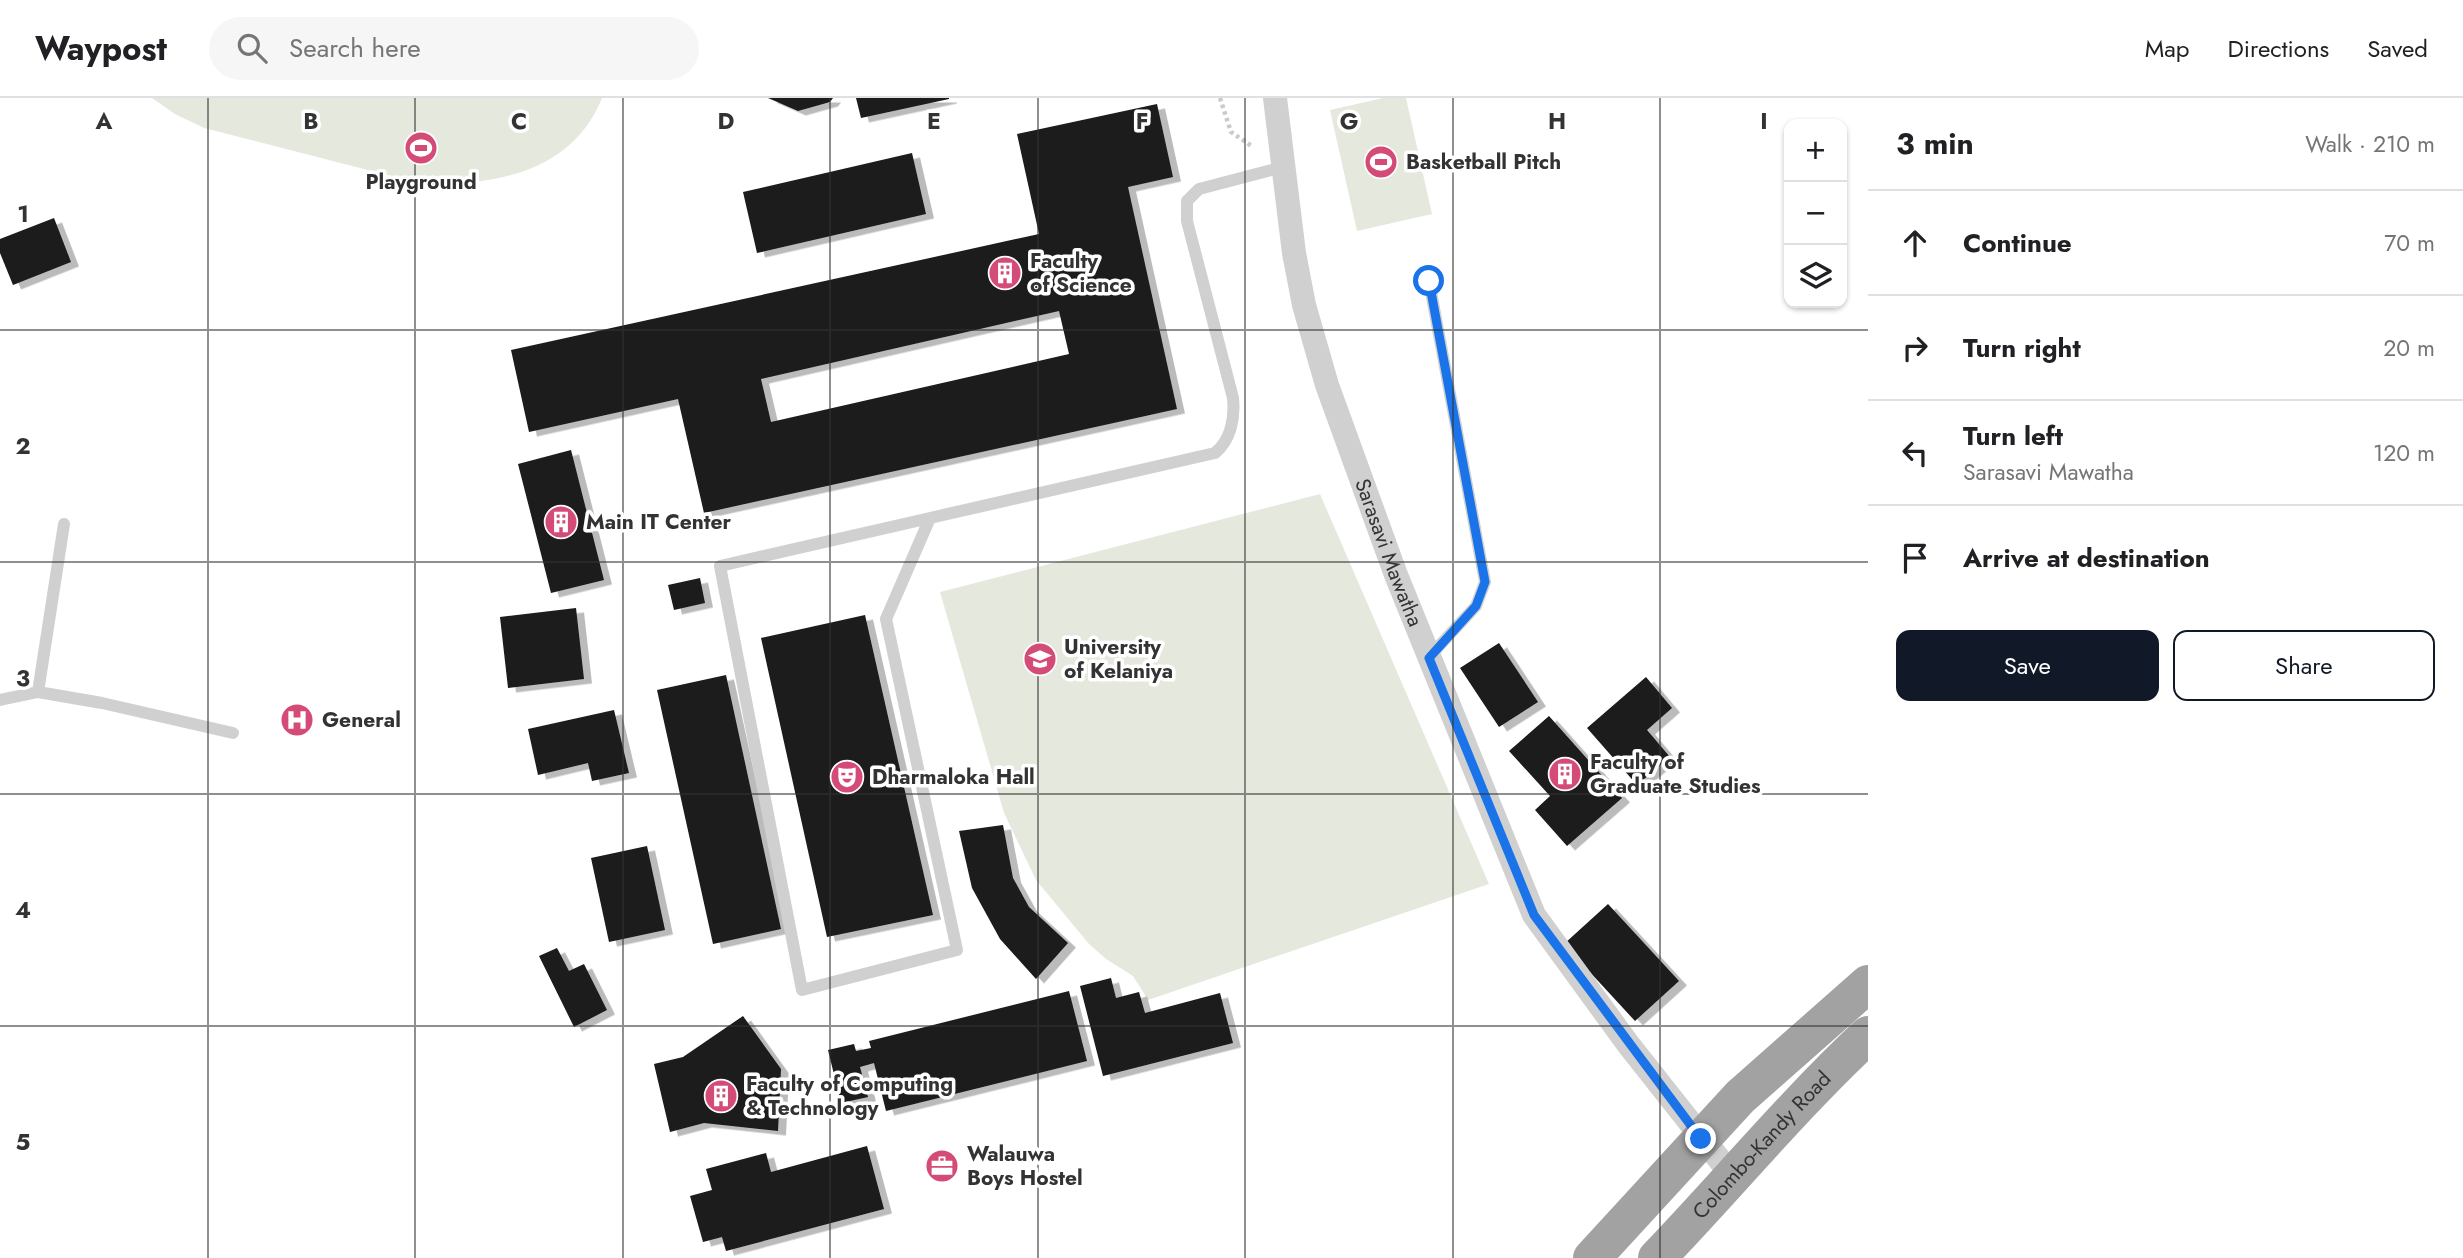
<!DOCTYPE html>
<html lang="en">
<head>
<meta charset="utf-8">
<style>
	:root { --surface:#fff; --page:#f6f6f6; --text:#202124; --muted:#757577; --line:#e0e0e0; --accent:#111827 }
	body { margin:0; font-family:Jost,sans-serif; background:var(--page); color:var(--text) }
	.controls { position:absolute; right:21px; top:21px; display:grid; overflow:hidden; border-radius:14px; box-shadow:0 2px 5px #0004 }
	.controls button { width:63px; height:63px; display:grid; place-items:center; padding:0; border:0; border-bottom:2px solid var(--line); background:var(--surface); color:var(--text); font:35px sans-serif }
	.stop { position:absolute; width:21px; height:21px; margin:-16px; border:5px solid #1a73e8; border-radius:50%; background:#fff }
	.stop.end { background:#1a73e8; border-color:#fff; box-shadow:0 2px 7px #0008 }
	.list { margin:0; padding:0; list-style:none }
	h2 { display:flex; justify-content:space-between; align-items:center; height:91px; margin:0; padding:0 28px; font-size:30px }
	h2 small { font-size:23px; font-weight:400; color:var(--muted) }
	.list li { display:grid; grid-template-columns:46px 1fr auto; gap:21px; align-items:center; box-sizing:border-box; height:105px; padding:0 28px; border-top:2px solid var(--line) }
	.list b { display:block; font-size:26px; white-space:nowrap }
	.list p { margin:0; font-size:23px; white-space:nowrap; color:var(--muted) }
	.list em { font-size:23px; font-style:normal; color:var(--muted) }
	.actions { display:flex; gap:14px; padding:21px 28px }
	.actions a { flex:1; padding:16px 0; border:2px solid var(--accent); border-radius:14px; text-align:center; font-size:24px; color:var(--accent) }
	.actions .main { background:var(--accent); color:#fff }
	.icon { flex:none; width:38px; height:38px; fill:none; stroke:currentColor; stroke-width:2; stroke-linecap:round; stroke-linejoin:round }
	.map { position:relative; flex:none; width:1868px; height:1160px; overflow:hidden }
	header { display:flex; align-items:center; gap:42px; box-sizing:border-box; height:98px; padding:0 35px; background:var(--surface); border-bottom:2px solid var(--line) }
	header strong { font-size:33px }
	nav { display:flex; gap:38px; margin-inline-start:auto; font-size:24px }
	.search { width:490px; height:63px; background:var(--page); display:flex; align-items:center; gap:18px; box-sizing:border-box; padding:0 24px; border-radius:38px; color:var(--muted); font-size:26px }
	main { display:flex }
	aside { flex:1; background:var(--surface) }
	.map>svg:first-child { display:block }
</style>
</head>
<body>
<header>
<strong>Waypost</strong>
<div class="search"><svg class="icon" aria-label="search" viewBox="0 0 24 24"><circle cx="10" cy="10" r="6"/><path d="M15 15l6 6"/></svg>Search here</div>
<nav><a>Map</a><a>Directions</a><a>Saved</a></nav>
</header>
<main>
<div class="map">
<svg width="1868" height="1160" viewBox="0 0 1868 1160">
	<defs>
		<filter id="shadow"><feDropShadow dx="8" dy="4.5" stdDeviation="0" flood-color="#0004"/></filter>
	</defs>
	<rect width="100%" height="100%" fill="#fff"/>
	<path fill="#e5e9dd" d="M152 0H602C572 74 498 86 426 87L204 30 175 16Z
		M1383 0H1406L1432 116 1357 133 1330 12Z
		M1320 396 1489 786 1148 902 1133 878 1106 861 1089 846 1036 782 1004 715 940 494Z"/>
	<path fill="#1a1a1a" fill-rule="evenodd" filter="url(#shadow)" d="M768 0H833L830 4 798 13Z
		M856 0H949V1L861 20Z
		M1157 6 1173 79 1128 89 1177 311 704 415 678 301 529 334 511 252 1039 136 1017 36ZM1059 213 1069 256 771 324 761 281Z
		M912 55 926 116 757 155 743 94Z
		M54 120 71 164 13 187 0 155V141Z
		M571 352 604 482 551 495 518 366Z
		M700 480 705 505 674 512 668 487Z
		M576 510 584 581 508 590 500 519Z
		M865 517 933 817 827 839 761 540Z
		M1499 545 1538 604 1499 629 1460 570Z
		M726 577 781 831 713 846 657 592Z
		M1646 579 1672 610 1647 632 1670 659 1637 687 1587 630Z
		M614 612 629 675 592 683 588 665 538 677 528 631Z
		M1549 618 1622 700 1567 748 1535 712 1550 698 1509 653Z
		M1003 727 1013 780 1029 809 1068 845 1036 881 1000 841 972 790 959 733Z
		M647 748 665 832 609 844 591 760Z
		M1608 806 1679 883 1635 923 1564 846Z
		M557 850 569 873 584 866 607 912 574 929 539 858Z
		M1111 880 1116 900 1139 894 1145 915 1220 895 1233 945 1103 978 1080 888Z
		M1069 893 1087 963 886 1013 874 965 860 969 868 999 841 1005 828 952 854 946 856 953 871 950 869 943Z
		M743 918 781 971 778 1033 704 1025 670 1034 654 966 683 959Z
		M867 1048 884 1111 726 1153 722 1139 703 1144 690 1098 712 1092 706 1071 766 1055 771 1074Z"/>
	<g fill="none" stroke-linecap="round" stroke-linejoin="round">
		<path stroke="#cacaca" stroke-width="4.5" stroke-dasharray="3.5 3.5" stroke-linecap="butt" d="M1220 0 1231 34 1253 49"/>
		<path stroke="#d0d0d0" stroke-width="12" d="M930 420 720 468 802 892 957 852 886 521 930 420 1215 355C1231 342 1235 320 1233 300L1187 123V103L1199 91 1283 69
			M1428 560 1476 508 1485 484 1429 183
			M38 594 64 426
			M0 602 38 594 102 605 233 635"/>
		<path stroke="#d0d0d0" stroke-width="24" id="s1" d="M1275 0 1294 155 1304 207 1327 287 1396 477 1534 817 1628 946 1734 1080"/>
		<g stroke="#a2a2a2" stroke-width="38">
			<path d="M1592 1160 1740 999 1868 886"/>
			<path id="s2" d="M1657 1160C1728 1086 1793 1007 1868 937"/>
		</g>
	</g>
	<g fill="none" stroke-linecap="round" stroke-linejoin="round">
		<path stroke="#1a73e8" stroke-width="9" d="M1429 183 1485 484 1476 508 1429 560 1534 817 1701 1041"/>
	</g>
	<path fill="none" stroke="#333" stroke-width="2" stroke-opacity="0.55" d="M208 0V1160M415 0V1160M623 0V1160M830 0V1160M1038 0V1160M1245 0V1160M1453 0V1160M1660 0V1160M0 232H1868M0 464H1868M0 696H1868M0 928H1868"/>
	<defs>
		<symbol id="stadium-disc" viewBox="-11 -11 22 22"><circle r="9.5" fill="#d44b77" stroke="#fff"/><path d="M0-5a6.5 5 0 1 0 0 10a6.5 5 0 1 0 0-10ZM-3.5-1.8h7v3.6h-7Z" fill="#fff"/></symbol>
		<symbol id="building-disc" viewBox="-11 -11 22 22"><circle r="9.5" fill="#d44b77" stroke="#fff"/><path d="M-4-6H4V6H1V3H-1V6H-4ZM-2.5-4.3h1.7v1.8h-1.7ZM.8-4.3h1.7v1.8H.8ZM-2.5-1h1.7V.8h-1.7ZM.8-1h1.7V.8H.8Z" fill="#fff"/></symbol>
		<symbol id="university-disc" viewBox="-11 -11 22 22"><circle r="9.5" fill="#d44b77" stroke="#fff"/><path d="M0-5L7-2L0 1L-7-2ZM-4 1L0 2.5L4 1V4Q0 6-4 4Z" fill="#fff"/></symbol>
		<symbol id="hospital-disc" viewBox="-11 -11 22 22"><circle r="9.5" fill="#d44b77" stroke="#fff"/><path d="M-5-5h3v3.5h4V-5h3V5h-3V1.5h-4V5h-3Z" fill="#fff"/></symbol>
		<symbol id="theatre-disc" viewBox="-11 -11 22 22"><circle r="9.5" fill="#d44b77" stroke="#fff"/><path d="M-5-5.5Q0-4 5-5.5V0Q5 5 0 6Q-5 5-5 0ZM-3.3-2.5H-1v1.5H-3.3ZM1-2.5H3.3v1.5H1ZM-2.8 1Q0 5.5 2.8 1Z" fill="#fff"/></symbol>
		<symbol id="office-disc" viewBox="-11 -11 22 22"><circle r="9.5" fill="#d44b77" stroke="#fff"/><path d="M-6-3h4V-5.5h4V-3h4V5H-6ZM-1-4.5V-3h2v-1.5ZM-6 0V1H6V0Z" fill="#fff"/></symbol>
	</defs>
	<g fill-rule="evenodd">
		<use href="#stadium-disc" x="402" y="31" width="38" height="38"/>
		<use href="#stadium-disc" x="1362" y="45" width="38" height="38"/>
		<use href="#building-disc" x="986" y="156" width="38" height="38"/>
		<use href="#building-disc" x="542" y="405" width="38" height="38"/>
		<use href="#university-disc" x="1021" y="542" width="38" height="38"/>
		<use href="#hospital-disc" x="278" y="603" width="38" height="38"/>
		<use href="#building-disc" x="1546" y="657" width="38" height="38"/>
		<use href="#theatre-disc" x="828" y="660" width="38" height="38"/>
		<use href="#building-disc" x="702" y="979" width="38" height="38"/>
		<use href="#office-disc" x="923" y="1049" width="38" height="38"/>
	</g>
	<g text-anchor="middle" stroke-width="7" stroke-linejoin="round" paint-order="stroke">
		<g font-size="21" font-weight="bold" fill="#333" stroke="#fff" text-anchor="start">
			<text x="1406" y="71">Basketball Pitch</text>
			<text x="421" y="91" text-anchor="middle">Playground</text>
			<text x="1030" y="170">Faculty<tspan x="1030" dy="24">of Science</tspan></text>
			<text x="586" y="431">Main IT Center</text>
			<text x="1064" y="556">University<tspan x="1064" dy="24">of Kelaniya</tspan></text>
			<text x="322" y="629">General</text>
			<text x="1590" y="671">Faculty of<tspan x="1590" dy="24">Graduate Studies</tspan></text>
			<text x="872" y="686">Dharmaloka Hall</text>
			<text x="746" y="993">Faculty of Computing<tspan x="746" dy="24">&amp; Technology</tspan></text>
			<text x="967" y="1063">Walauwa<tspan x="967" dy="24">Boys Hostel</tspan></text>
		</g>
		<g font-size="21" fill="#333" stroke="#fff">
			<text dy="7" stroke="none"><textPath href="#s1" startOffset="471">Sarasavi Mawatha</textPath></text>
			<text dy="7" stroke="none"><textPath href="#s2" startOffset="154">Colombo-Kandy Road</textPath></text>
		</g>
	</g>
	<g font-size="23" text-anchor="middle" font-weight="bold" fill="#333" stroke="#fff" stroke-width="7" stroke-linejoin="round" paint-order="stroke">
		<text x="104" y="31">A</text>
		<text x="311" y="31">B</text>
		<text x="519" y="31">C</text>
		<text x="726" y="31">D</text>
		<text x="934" y="31">E</text>
		<text x="1142" y="31">F</text>
		<text x="1349" y="31">G</text>
		<text x="1557" y="31">H</text>
		<text x="1764" y="31">I</text>
		<text x="23" y="124">1</text>
		<text x="23" y="356">2</text>
		<text x="23" y="588">3</text>
		<text x="23" y="820">4</text>
		<text x="23" y="1052">5</text>
	</g>
</svg>
<div class="controls">
<button>+</button>
<button>−</button>
<button><svg class="icon" aria-label="layers" viewBox="0 0 24 24"><path d="M12 4l9 5-9 5-9-5zM3 14l9 5 9-5"/></svg></button>
</div>
<div class="stop" style="left:1429px;top:183px"></div>
<div class="stop end" style="left:1701px;top:1041px"></div>
</div>
<aside>
<h2>3 min<small>Walk · 210 m</small></h2>
<ul class="list">
<li><svg class="icon" aria-label="ahead" viewBox="0 0 24 24"><path d="M12 20V5M6 11l6-6 6 6"/></svg><div><b>Continue</b></div><em>70 m</em></li>
<li><svg class="icon" aria-label="right" viewBox="0 0 24 24"><path d="M7 20v-9h11M14 6l5 5-5 5"/></svg><div><b>Turn right</b></div><em>20 m</em></li>
<li><svg class="icon" aria-label="left" viewBox="0 0 24 24"><path d="M17 20v-9H6M10 6l-5 5 5 5"/></svg><div><b>Turn left</b><p>Sarasavi Mawatha</p></div><em>120 m</em></li>
<li><svg class="icon" aria-label="arrive" viewBox="0 0 24 24"><path d="M6 21V4h12l-3 4 3 4H6"/></svg><div><b>Arrive at destination</b></div></li>
</ul>
<div class="actions"><a class="main">Save</a><a>Share</a></div>
</aside>
</main>
</body>
</html>
